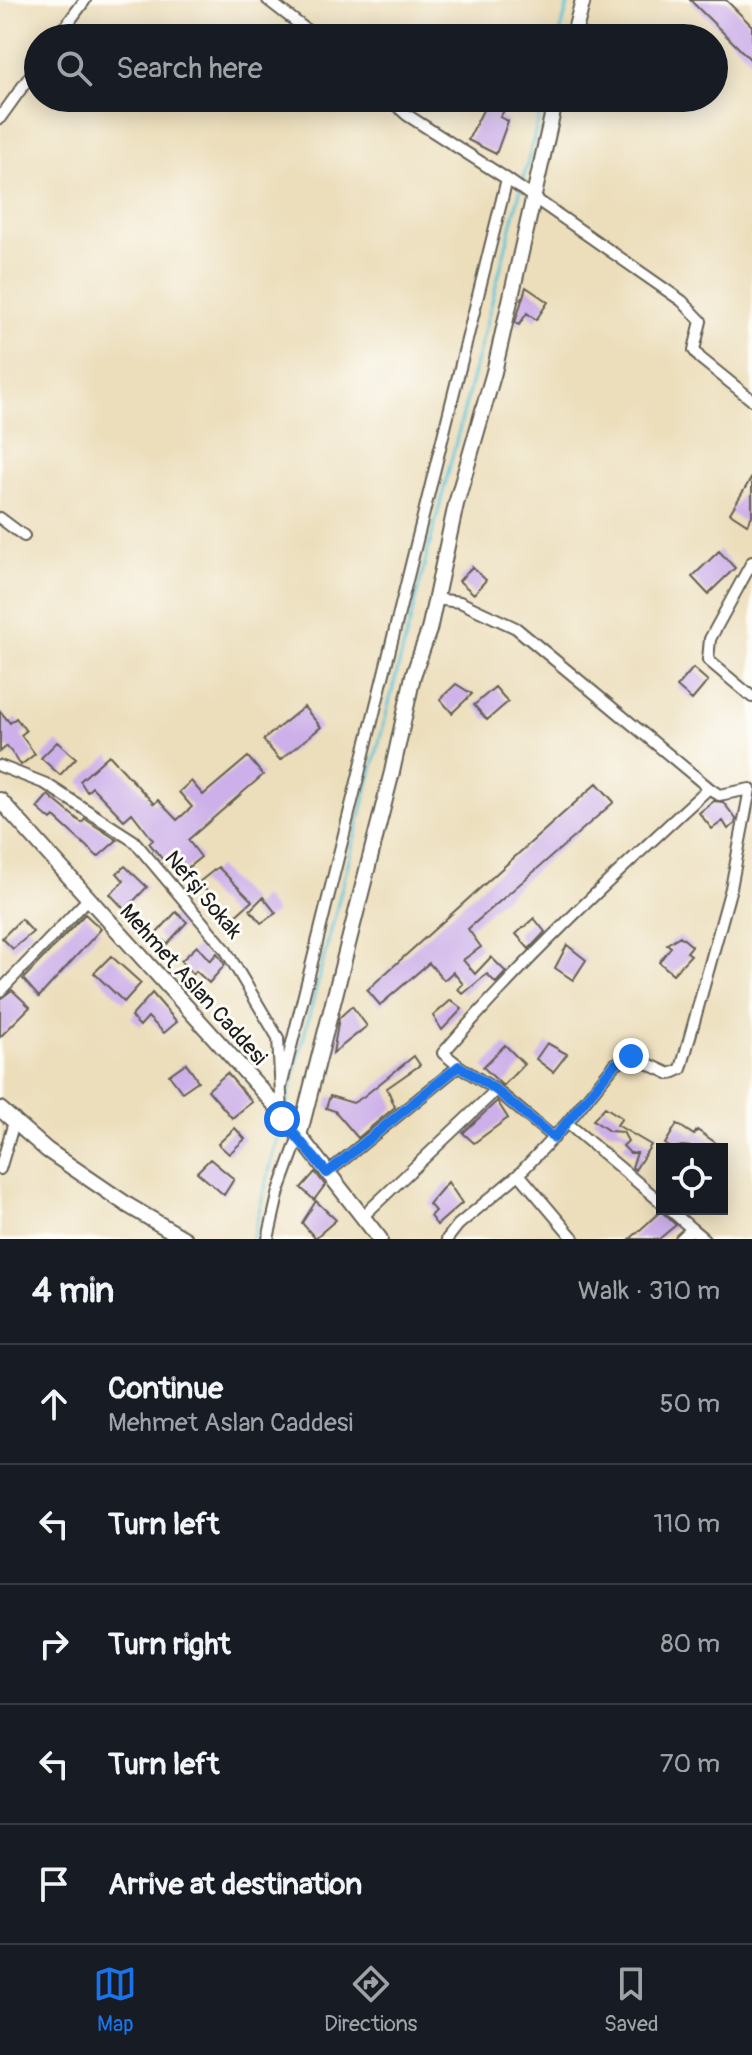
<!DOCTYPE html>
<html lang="en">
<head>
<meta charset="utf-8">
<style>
	:root { --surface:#171b24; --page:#242831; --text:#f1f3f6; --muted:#9ea1a6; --line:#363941; --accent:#1a73e8 }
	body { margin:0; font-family:Pangolin,sans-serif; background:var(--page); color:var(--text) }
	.controls { position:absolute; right:24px; bottom:24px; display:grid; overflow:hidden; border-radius:0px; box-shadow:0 4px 20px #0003 }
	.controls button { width:72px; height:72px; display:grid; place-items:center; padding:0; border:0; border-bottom:2px solid var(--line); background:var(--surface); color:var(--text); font:40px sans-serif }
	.stop { position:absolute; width:24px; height:24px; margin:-18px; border:6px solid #1a73e8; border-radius:50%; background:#fff }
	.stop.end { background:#1a73e8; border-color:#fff; box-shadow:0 2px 8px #0008 }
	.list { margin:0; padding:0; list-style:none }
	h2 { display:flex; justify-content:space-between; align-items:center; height:104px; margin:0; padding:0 32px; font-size:34px }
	h2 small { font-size:26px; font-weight:400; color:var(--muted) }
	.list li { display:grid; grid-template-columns:52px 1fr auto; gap:24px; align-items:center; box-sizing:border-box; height:120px; padding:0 32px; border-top:2px solid var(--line) }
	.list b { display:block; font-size:30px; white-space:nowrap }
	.list p { margin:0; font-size:26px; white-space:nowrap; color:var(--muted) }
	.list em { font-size:26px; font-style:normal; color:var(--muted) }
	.icon { flex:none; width:44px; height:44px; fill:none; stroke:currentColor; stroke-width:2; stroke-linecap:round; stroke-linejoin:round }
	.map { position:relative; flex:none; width:752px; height:1239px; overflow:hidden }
	.search { position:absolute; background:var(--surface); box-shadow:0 4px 20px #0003; left:24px; right:24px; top:24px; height:88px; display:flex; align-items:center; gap:20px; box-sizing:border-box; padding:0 28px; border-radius:44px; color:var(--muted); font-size:30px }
	.sheet { height:704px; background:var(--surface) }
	nav { display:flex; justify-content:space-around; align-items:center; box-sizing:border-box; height:112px; border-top:2px solid var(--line); background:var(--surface); font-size:22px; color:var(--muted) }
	nav a { display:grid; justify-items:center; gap:4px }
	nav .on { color:var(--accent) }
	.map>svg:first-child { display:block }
</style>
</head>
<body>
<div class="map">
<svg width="752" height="1239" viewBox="0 0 752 1239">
	<rect width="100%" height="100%" fill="#fdfcf7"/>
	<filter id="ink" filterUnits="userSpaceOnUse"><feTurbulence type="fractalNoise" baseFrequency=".0125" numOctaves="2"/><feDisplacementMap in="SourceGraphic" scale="16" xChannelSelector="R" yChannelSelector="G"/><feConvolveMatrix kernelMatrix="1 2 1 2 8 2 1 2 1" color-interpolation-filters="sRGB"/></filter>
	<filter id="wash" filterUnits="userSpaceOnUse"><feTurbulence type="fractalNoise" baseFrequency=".006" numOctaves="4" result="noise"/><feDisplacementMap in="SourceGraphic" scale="32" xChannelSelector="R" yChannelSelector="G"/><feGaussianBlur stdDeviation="1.8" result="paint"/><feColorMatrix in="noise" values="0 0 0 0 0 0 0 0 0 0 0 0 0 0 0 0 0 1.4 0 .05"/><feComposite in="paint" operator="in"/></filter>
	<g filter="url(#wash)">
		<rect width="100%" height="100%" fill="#ecdebb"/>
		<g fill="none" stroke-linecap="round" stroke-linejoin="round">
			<path stroke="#5cc4d9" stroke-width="3" d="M559 38 569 0
				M286 1106 544 98
				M252 1239 282 1121"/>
		</g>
		<g id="blocks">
			<path fill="#cdb0e9" d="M690 0H726L752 26V61Z
				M489 98H512L500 117 508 121 496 154 468 140Z
				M526 287 548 302 536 320 527 313 519 325 515 323Z
				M752 477V516L747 524 730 513Z
				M719 551 735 568 708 594 692 577Z
				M472 567 486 580 474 594 459 581Z
				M693 668 708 681 692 700 677 687Z
				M456 684 472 694 452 713 440 699Z
				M495 687 508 702 487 720 474 705Z
				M304 707 321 727 280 760 263 740Z
				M0 711 10 723 16 718 26 731 21 735 35 754 21 765 7 746 0 752Z
				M57 742 76 758 60 775 41 758Z
				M109 755 154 804 158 800 177 820 192 807 179 792 191 781 203 795 248 757 263 775 188 840 201 857 181 873 168 856 163 860 149 843 153 840 132 813 124 820 92 787 87 792 80 781Z
				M597 783 614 802 468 929 481 947 463 960 475 974 491 957 506 972 496 983 487 974 463 994 458 989 463 984 453 972 444 980 429 963 380 1005 367 990Z
				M48 795 82 823 85 819 117 840 98 857 54 817 51 820 37 808Z
				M714 801 723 802 736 819 735 824 728 829 723 821 712 829 699 813Z
				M125 866 147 887 125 910 110 894 124 881 117 873Z
				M218 867 252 901 233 918 199 882Z
				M263 897 276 913 261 923 250 910Z
				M176 912 187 922 167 944 156 934Z
				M85 914 101 929 39 997 23 979Z
				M534 918 545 932 529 949 516 934Z
				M21 919 33 932 13 949 2 938Z
				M680 936 692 946 687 952 691 955 673 974 659 962 671 947 667 944Z
				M567 945 586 960 573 980 555 968Z
				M197 946 210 961 217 953 225 965 209 983 196 971 193 975 181 961Z
				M111 956 141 983 124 1002 94 973Z
				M12 990 30 1007 0 1037V999Z
				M152 993 177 1022 164 1033 148 1017 140 1026 131 1017Z
				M451 1000 462 1009 442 1030 433 1016Z
				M352 1006 367 1026 333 1053 339 1018Z
				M547 1043 567 1054 553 1072 536 1059Z
				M505 1045 524 1064 503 1086 483 1067Z
				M414 1056 420 1065 387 1088 395 1107 358 1138 335 1111 326 1108 330 1096 353 1103 363 1097Z
				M186 1063 198 1081 182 1092 169 1075Z
				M227 1073 252 1102 232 1118 208 1090Z
				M497 1101 508 1118 474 1143 463 1133Z
				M605 1107 622 1118 617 1125 651 1145 635 1170 632 1167 637 1153H630L623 1146 628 1141 623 1132 609 1131 593 1120Z
				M677 1124 694 1135 697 1130 716 1143 712 1149 682 1146 672 1149 665 1144Z
				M235 1128 245 1139 229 1154 218 1144Z
				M210 1159 234 1179 224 1195 197 1172Z
				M315 1172 325 1185 314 1200 301 1188Z
				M448 1182 462 1203 437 1225 430 1216 435 1211 429 1204Z
				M316 1201 336 1220 315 1238 302 1223Z
				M661 1211 676 1225 659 1239H630Z"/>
		</g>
	</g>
	<g filter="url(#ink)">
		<use href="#blocks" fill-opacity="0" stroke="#656054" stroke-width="2"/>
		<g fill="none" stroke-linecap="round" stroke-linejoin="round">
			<defs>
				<path id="street" d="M268 0 317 38
					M57 38 85 0
					M388 98 407 115 507 179 682 301 701 321 694 350 700 358 752 400
					M0 118 38 65
					M0 518 24 536
					M752 562 710 639 708 660 752 697
					M435 599 460 602 516 628 709 788
					M0 766 46 784 134 841 225 949 278 1038 282 1113
					M0 991 87 900
					M459 1066 443 1053C525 958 616 873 709 788L719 795 750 789 731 888 681 1069 670 1074 631 1056 615 1064 567 1123
					M281 1087 507 179
					M0 1169 15 1119
					M327 1173 459 1066 496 1090 554 1138
					M519 1174 567 1123 662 1203
					M669 1209 692 1229
					M362 1217 496 1090
					M268 1239 279 1191 299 1136
					M447 1239 458 1225 519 1174 574 1239
					M681 1239 692 1229 704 1239"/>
				<path id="secondary" d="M573 38 583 0
					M0 800 275 1105 380 1239
					M0 1109 47 1150 129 1206 185 1239
					M299 1136 392 772 413 676 429 630 456 504 494 372 556 98"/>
			</defs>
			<use href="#street" stroke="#656054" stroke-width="14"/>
			<use href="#secondary" stroke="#656054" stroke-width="18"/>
			<use href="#street" stroke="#fff" stroke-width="10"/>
			<use href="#secondary" stroke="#fff" stroke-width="14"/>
		</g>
	</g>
	<g fill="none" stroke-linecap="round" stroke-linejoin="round" filter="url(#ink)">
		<path stroke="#1a73e8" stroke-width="10" d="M282 1119 327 1173 459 1066 496 1090 554 1138 615 1064 631 1056"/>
	</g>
	<g text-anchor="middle" stroke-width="6" stroke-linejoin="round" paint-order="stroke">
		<g font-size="22" fill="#1c1c1c" stroke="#fdfcf7">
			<text transform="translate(204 894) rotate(50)" y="8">Nefşi Sokak</text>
			<text transform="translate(194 984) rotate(48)" y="8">Mehmet Aslan Caddesi</text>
		</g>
	</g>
</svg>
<div class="controls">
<button><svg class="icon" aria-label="locate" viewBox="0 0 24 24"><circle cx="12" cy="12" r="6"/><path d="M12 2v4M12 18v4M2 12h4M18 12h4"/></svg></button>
</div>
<div class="stop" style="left:282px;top:1119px"></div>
<div class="stop end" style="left:631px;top:1056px"></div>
<div class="search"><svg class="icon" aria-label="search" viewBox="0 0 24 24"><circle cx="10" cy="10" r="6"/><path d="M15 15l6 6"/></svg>Search here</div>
</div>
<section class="sheet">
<h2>4 min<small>Walk · 310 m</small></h2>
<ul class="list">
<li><svg class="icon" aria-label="ahead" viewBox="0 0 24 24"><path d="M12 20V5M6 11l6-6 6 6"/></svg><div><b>Continue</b><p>Mehmet Aslan Caddesi</p></div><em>50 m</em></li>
<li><svg class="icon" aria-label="left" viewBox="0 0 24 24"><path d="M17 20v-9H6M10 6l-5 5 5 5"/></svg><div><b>Turn left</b></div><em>110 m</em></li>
<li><svg class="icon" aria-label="right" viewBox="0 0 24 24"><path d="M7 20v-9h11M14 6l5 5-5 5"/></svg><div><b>Turn right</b></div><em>80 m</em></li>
<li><svg class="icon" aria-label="left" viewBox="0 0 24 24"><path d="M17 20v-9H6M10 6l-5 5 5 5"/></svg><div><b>Turn left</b></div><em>70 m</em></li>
<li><svg class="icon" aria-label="arrive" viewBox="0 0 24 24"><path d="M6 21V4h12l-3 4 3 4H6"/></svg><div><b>Arrive at destination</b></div></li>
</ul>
</section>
<nav>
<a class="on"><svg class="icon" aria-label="map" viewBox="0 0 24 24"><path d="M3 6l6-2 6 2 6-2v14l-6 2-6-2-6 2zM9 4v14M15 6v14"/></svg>Map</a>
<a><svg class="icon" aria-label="directions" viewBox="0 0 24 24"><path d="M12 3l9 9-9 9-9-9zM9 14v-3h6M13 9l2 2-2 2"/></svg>Directions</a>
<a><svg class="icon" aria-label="saved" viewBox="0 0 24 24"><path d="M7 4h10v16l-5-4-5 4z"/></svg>Saved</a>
</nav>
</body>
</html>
